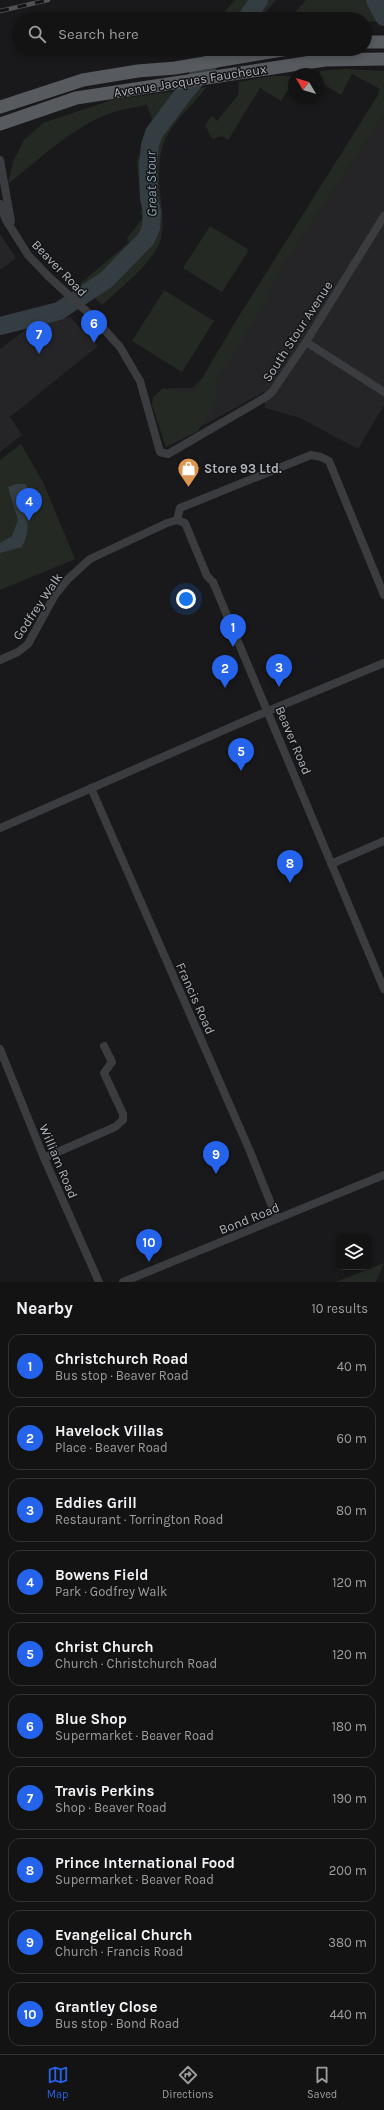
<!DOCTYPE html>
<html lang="en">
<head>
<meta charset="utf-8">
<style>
	:root { --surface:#131314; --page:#202022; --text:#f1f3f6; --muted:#9d9ea0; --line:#323234; --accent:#2563eb }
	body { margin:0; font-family:Karla,sans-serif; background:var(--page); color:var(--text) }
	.controls { position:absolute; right:12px; bottom:12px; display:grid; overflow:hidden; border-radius:8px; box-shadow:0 2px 6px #0003 }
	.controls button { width:36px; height:36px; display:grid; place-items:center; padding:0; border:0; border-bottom:1px solid var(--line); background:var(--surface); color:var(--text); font:20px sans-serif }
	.compass { position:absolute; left:288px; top:68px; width:36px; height:36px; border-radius:50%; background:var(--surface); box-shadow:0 2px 6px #0003; rotate:308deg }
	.you { position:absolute; left:186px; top:599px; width:14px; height:14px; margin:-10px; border:3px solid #fff; border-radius:50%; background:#1a73e8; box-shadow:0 0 0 6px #1a73e833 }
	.badge { display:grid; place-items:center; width:26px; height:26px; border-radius:50%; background:var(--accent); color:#fff; font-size:13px; font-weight:700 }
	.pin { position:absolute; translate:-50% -33px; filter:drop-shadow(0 1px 2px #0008) }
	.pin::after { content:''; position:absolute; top:21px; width:14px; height:12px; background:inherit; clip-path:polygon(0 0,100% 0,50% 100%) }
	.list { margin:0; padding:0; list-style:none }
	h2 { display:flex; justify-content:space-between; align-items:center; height:52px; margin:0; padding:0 16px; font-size:17px }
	h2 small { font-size:13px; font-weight:400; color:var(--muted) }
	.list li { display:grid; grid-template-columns:26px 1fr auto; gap:12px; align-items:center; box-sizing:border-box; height:64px; margin:0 8px 8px; padding:0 8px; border:1px solid var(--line); border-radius:12px }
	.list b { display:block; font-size:15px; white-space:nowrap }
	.list p { margin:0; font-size:13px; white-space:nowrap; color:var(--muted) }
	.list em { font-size:13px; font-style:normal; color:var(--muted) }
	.icon { flex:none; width:22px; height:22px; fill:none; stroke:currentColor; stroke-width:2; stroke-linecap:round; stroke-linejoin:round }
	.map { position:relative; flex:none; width:384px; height:1282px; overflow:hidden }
	.search { position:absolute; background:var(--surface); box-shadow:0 2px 6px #0003; left:12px; right:12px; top:12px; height:44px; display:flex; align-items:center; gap:10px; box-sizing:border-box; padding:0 14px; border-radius:22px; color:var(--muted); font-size:15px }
	.sheet { height:772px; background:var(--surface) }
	nav { display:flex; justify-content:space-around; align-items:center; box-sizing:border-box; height:56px; border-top:1px solid var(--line); background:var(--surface); font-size:11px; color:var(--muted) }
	nav a { display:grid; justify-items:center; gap:2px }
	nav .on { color:var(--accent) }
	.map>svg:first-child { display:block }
</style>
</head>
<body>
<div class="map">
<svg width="384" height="1282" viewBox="0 0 384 1282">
	<rect width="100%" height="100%" fill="#19191b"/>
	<path fill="#252528" d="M384 114V405L358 449 300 418 265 408 264 392 171 443 158 396 169 388H191L211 372Z
		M0 234 16 258 0 270Z
		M70 317 98 346 10 417 22 435 0 452V349L34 324Z"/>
	<path fill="#242a23" d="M235 0H276L260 19H218Z
		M306 0H384V21L365 22V19H289Z
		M346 69 384 71V114L279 271 261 310 214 384 217 394 211 410 198 431 166 447 152 405 153 397 163 388 184 393 194 392 234 324 378 95 380 89 352 74 341 95 320 82 318 85 320 71Z
		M272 76H294V94L288 90 281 101 260 88 228 140 222 136 212 139 205 125 212 116 217 121 238 95 239 82Z
		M207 87C172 129 155 133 160 193 162 208 165 227 160 242 151 265 120 288 102 305L80 284 129 242 127 238 144 217 140 213 143 209 140 200 137 161 153 122 147 105C135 107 122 109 111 113 72 127 40 159 8 184L13 162 24 140 43 123 112 100Z
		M210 226 249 250 222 292 183 268Z
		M164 290 214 321 182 372 132 341Z
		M21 444 43 482 75 559 0 590V460Z
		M384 1263 376 1282H336Z"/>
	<path fill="#343e42" d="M16 484H25L31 492 29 504 24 512C30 525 28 534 22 547L0 553V543L12 536 18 520 8 487Z"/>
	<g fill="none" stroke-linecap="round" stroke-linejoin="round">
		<path stroke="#343e42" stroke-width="18" d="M375 0 384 17
			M246 19 259 0
			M0 326 59 311 106 280 146 239 151 228 152 212 149 198 148 165 150 145 154 133 181 97 221 49"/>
		<path stroke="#3a3c3f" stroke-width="8" d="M0 160 11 221
			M0 204 6 220 28 255 49 277 95 319 120 347 140 381 160 452 168 454 266 397 272 392 306 342 384 216
			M306 342 384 392
			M177 520 180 508 311 455 321 457 329 461 384 595
			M0 660 18 652 28 644 55 595 68 579 90 559 167 523 177 520 185 523 207 576 213 582 384 989
			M91 788 249 1149 277 1219
			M0 828 268 711 384 663
			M331 864 384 841
			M0 1049 44 1158 99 1282
			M44 1158 115 1127 123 1120V1114L104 1073 112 1062 104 1046
			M123 1282 384 1175"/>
		<path stroke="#575a5e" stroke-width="13" d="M365 42H384
			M0 107 83 80 138 71 175 68 288 49
			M0 124 76 98 325 60 384 59"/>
		<defs>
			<path id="rail" d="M0 11 48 0"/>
		</defs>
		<use href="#rail" stroke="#505256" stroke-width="4.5"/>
		<use href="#rail" stroke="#141416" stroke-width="3" stroke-dasharray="9" stroke-linecap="butt"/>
	</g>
	<defs>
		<symbol id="shop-pin" viewBox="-11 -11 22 30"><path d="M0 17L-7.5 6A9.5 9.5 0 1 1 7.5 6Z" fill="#dd964f" stroke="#141416"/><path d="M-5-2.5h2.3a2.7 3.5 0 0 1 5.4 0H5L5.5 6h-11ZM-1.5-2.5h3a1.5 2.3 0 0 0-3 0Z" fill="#fff"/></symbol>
	</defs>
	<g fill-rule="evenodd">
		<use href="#shop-pin" x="176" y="456" width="25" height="34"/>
	</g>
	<g text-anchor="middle" stroke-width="3" stroke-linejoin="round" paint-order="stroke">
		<g font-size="13" fill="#adb3b9" stroke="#141416">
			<text transform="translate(190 80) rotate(-9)" y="5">Avenue Jacques Faucheux</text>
			<text transform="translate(60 268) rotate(46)" y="5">Beaver Road</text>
			<text transform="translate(297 331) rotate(-57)" y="5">South Stour Avenue</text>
			<text transform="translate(37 606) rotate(-56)" y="5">Godfrey Walk</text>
			<text transform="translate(294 740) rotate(67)" y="5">Beaver Road</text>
			<text transform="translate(196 998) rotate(66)" y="5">Francis Road</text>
			<text transform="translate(59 1161) rotate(67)" y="5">William Road</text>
			<text transform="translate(249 1218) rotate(-22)" y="5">Bond Road</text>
		</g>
		<g font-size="13" font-weight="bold" fill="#adb3b9" stroke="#141416" text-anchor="start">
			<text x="204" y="473">Store 93 Ltd.</text>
		</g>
		<g font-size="14" font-style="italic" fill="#88a3af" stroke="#141416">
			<text transform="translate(151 184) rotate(-91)" y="5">Great Stour</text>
		</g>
	</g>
</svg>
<div class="controls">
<button><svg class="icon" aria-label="layers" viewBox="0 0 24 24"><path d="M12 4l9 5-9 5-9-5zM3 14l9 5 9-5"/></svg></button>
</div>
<svg class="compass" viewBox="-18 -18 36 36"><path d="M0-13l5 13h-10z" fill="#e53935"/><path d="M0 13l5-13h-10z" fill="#9d9ea0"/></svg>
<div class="you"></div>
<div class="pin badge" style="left:233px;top:647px">1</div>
<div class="pin badge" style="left:225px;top:688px">2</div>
<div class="pin badge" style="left:279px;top:687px">3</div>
<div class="pin badge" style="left:29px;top:521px">4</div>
<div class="pin badge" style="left:241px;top:771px">5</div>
<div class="pin badge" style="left:94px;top:343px">6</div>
<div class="pin badge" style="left:39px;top:354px">7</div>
<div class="pin badge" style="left:290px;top:883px">8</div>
<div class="pin badge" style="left:216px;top:1174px">9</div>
<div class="pin badge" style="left:149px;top:1262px">10</div>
<div class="search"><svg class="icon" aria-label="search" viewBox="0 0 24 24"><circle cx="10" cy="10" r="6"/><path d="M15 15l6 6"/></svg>Search here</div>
</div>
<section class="sheet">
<h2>Nearby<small>10 results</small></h2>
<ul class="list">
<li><span class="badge">1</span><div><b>Christchurch Road</b><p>Bus stop · Beaver Road</p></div><em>40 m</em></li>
<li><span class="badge">2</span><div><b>Havelock Villas</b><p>Place · Beaver Road</p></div><em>60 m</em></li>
<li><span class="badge">3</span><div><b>Eddies Grill</b><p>Restaurant · Torrington Road</p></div><em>80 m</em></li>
<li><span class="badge">4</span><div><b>Bowens Field</b><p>Park · Godfrey Walk</p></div><em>120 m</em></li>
<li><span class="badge">5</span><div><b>Christ Church</b><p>Church · Christchurch Road</p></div><em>120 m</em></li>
<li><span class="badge">6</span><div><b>Blue Shop</b><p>Supermarket · Beaver Road</p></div><em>180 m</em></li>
<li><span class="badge">7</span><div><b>Travis Perkins</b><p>Shop · Beaver Road</p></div><em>190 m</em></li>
<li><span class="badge">8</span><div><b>Prince International Food</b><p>Supermarket · Beaver Road</p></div><em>200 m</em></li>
<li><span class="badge">9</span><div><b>Evangelical Church</b><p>Church · Francis Road</p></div><em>380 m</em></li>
<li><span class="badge">10</span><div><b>Grantley Close</b><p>Bus stop · Bond Road</p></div><em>440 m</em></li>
</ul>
</section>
<nav>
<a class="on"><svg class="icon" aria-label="map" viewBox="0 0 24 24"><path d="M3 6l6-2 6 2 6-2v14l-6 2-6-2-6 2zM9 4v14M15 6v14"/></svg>Map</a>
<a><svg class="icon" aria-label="directions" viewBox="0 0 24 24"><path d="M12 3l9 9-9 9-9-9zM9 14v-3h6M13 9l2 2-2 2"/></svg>Directions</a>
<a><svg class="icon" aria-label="saved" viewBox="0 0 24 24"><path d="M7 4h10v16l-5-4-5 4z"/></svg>Saved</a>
</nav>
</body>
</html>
